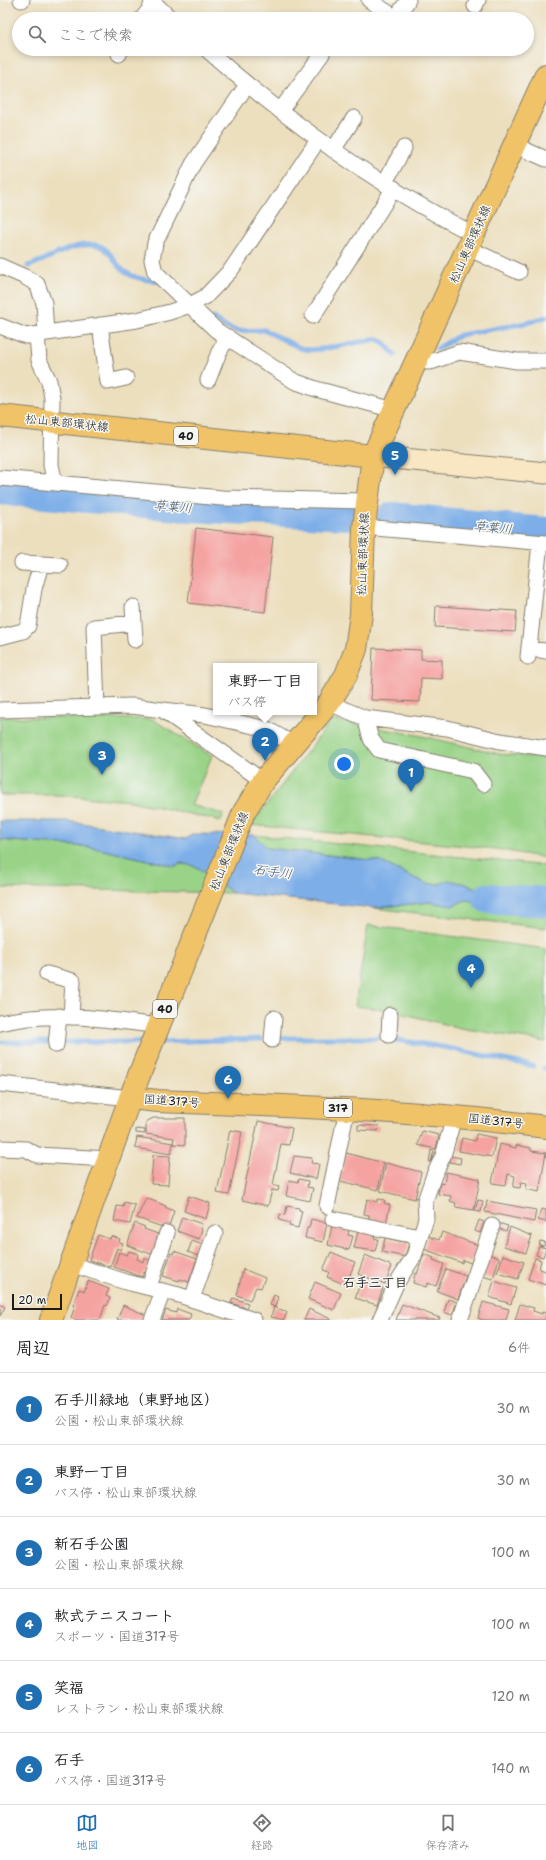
<!DOCTYPE html>
<html lang="ja">
<head>
<meta charset="utf-8">
<style>
	:root { --surface:#fff; --page:#f2f2f2; --text:#202124; --muted:#757577; --line:#e0e0e0; --accent:#1f6fb2 }
	body { margin:0; font-family:"Shantell Sans","Klee One",sans-serif; background:var(--page); color:var(--text) }
	.scale { position:absolute; left:12px; bottom:10px; width:50px; box-sizing:border-box; padding-left:4px; border:2px solid #1c1c1c; border-top:0; font-size:11px; line-height:14px; white-space:nowrap; color:#1c1c1c; -webkit-text-stroke:3px #f6f6f2; paint-order:stroke }
	.you { position:absolute; left:344px; top:764px; width:14px; height:14px; margin:-10px; border:3px solid #fff; border-radius:50%; background:#1a73e8; box-shadow:0 0 0 6px #1a73e833 }
	.badge { display:grid; place-items:center; width:26px; height:26px; border-radius:50%; background:var(--accent); color:#fff; font-size:13px; font-weight:700 }
	.pin { position:absolute; translate:-50% -33px; filter:drop-shadow(0 1px 2px #0008) }
	.pin::after { content:''; position:absolute; top:21px; width:14px; height:12px; background:inherit; clip-path:polygon(0 0,100% 0,50% 100%) }
	.popup { position:absolute; left:213px; top:663px; width:104px; height:52px; box-sizing:border-box; display:grid; place-content:center; border-radius:0px; background:var(--surface); filter:drop-shadow(0 1px 3px #0005); font-size:13px; white-space:nowrap; color:var(--muted) }
	.popup b { font-size:15px; color:var(--text) }
	.popup::after { content:''; position:absolute; left:50%; top:100%; margin-left:-8px; border:8px solid transparent; border-top-color:var(--surface) }
	.list { margin:0; padding:0; list-style:none }
	h2 { display:flex; justify-content:space-between; align-items:center; height:52px; margin:0; padding:0 16px; font-size:17px }
	h2 small { font-size:13px; font-weight:400; color:var(--muted) }
	.list li { display:grid; grid-template-columns:26px 1fr auto; gap:12px; align-items:center; box-sizing:border-box; height:72px; padding:0 16px; border-top:1px solid var(--line) }
	.list b { display:block; font-size:15px; white-space:nowrap }
	.list p { margin:0; font-size:13px; white-space:nowrap; color:var(--muted) }
	.list em { font-size:13px; font-style:normal; color:var(--muted) }
	.icon { flex:none; width:22px; height:22px; fill:none; stroke:currentColor; stroke-width:2; stroke-linecap:round; stroke-linejoin:round }
	.map { position:relative; flex:none; width:546px; height:1320px; overflow:hidden }
	.search { position:absolute; background:var(--surface); box-shadow:0 2px 6px #0003; left:12px; right:12px; top:12px; height:44px; display:flex; align-items:center; gap:10px; box-sizing:border-box; padding:0 14px; border-radius:22px; color:var(--muted); font-size:15px }
	.sheet { height:484px; background:var(--surface) }
	nav { display:flex; justify-content:space-around; align-items:center; box-sizing:border-box; height:56px; border-top:1px solid var(--line); background:var(--surface); font-size:11px; color:var(--muted) }
	nav a { display:grid; justify-items:center; gap:2px }
	nav .on { color:var(--accent) }
	.map>svg:first-child { display:block }
</style>
</head>
<body>
<div class="map">
<svg width="546" height="1320" viewBox="0 0 546 1320">
	<rect width="100%" height="100%" fill="#f6f6f2"/>
	<filter id="ink" filterUnits="userSpaceOnUse"><feTurbulence type="fractalNoise" baseFrequency=".025" numOctaves="2"/><feDisplacementMap in="SourceGraphic" scale="8" xChannelSelector="R" yChannelSelector="G"/><feConvolveMatrix kernelMatrix="1 2 1 2 8 2 1 2 1" color-interpolation-filters="sRGB"/></filter>
	<filter id="wash" filterUnits="userSpaceOnUse"><feTurbulence type="fractalNoise" baseFrequency=".012" numOctaves="4" result="noise"/><feDisplacementMap in="SourceGraphic" scale="16" xChannelSelector="R" yChannelSelector="G"/><feGaussianBlur stdDeviation="0.9" result="paint"/><feColorMatrix in="noise" values="0 0 0 0 0 0 0 0 0 0 0 0 0 0 0 0 0 1.4 0 .05"/><feComposite in="paint" operator="in"/></filter>
	<g filter="url(#wash)">
		<rect width="100%" height="100%" fill="#ecdfbe"/>
		<path fill="#99d387" stroke="#5a7852" d="M0 717 152 719 212 756 191 805 223 814 221 821 131 801 58 795H0Z
			M332 720 418 735 500 754 546 758V858L496 849 251 825Z
			M254 835 546 866V928L373 908 430 902 452 906 465 900 516 906 527 900 483 891 466 884H427L379 861 267 848Z
			M0 840 90 847 175 866C194 857 218 882 233 893L0 888Z
			M368 925 546 949V1042L460 1028 388 1010 355 1006Z"/>
		<path fill="#7daee8" stroke="#4c6582" d="M0 821H67L187 839 191 834 254 835 267 848 379 861 427 884H440L448 880 466 884 483 891 528 900 516 906 466 900 452 906 430 902 373 908 233 893 197 867 181 863 175 866 90 847 0 840Z"/>
		<g fill="none" stroke-linecap="round" stroke-linejoin="round">
			<path stroke="#7daee8" stroke-width="5" d="M28 266C49 260 72 242 95 245 110 246 114 264 124 271 134 279 148 280 159 282
				M213 318 224 326 237 331 264 330 300 348 309 350 322 349 377 339 383 342 395 355
				M437 349 460 335 526 323 546 317
				M280 1038H378
				M389 1039 443 1047 533 1066
				M0 1042H52
				M61 1042H146
				M158 1042 261 1039
				M544 1068H546"/>
			<path stroke="#7daee8" stroke-width="30" d="M0 490 190 507 347 515
				M392 517 546 532
				M487 898 546 902"/>
		</g>
		<g id="blocks">
			<path fill="#f5a3a1" d="M196 528 273 537 265 612 188 603Z
				M436 606 517 611 515 632 435 627Z
				M373 648 421 650V659L442 660V679L421 678 420 702 371 700Z
				M153 1118H185V1145L173 1144 174 1138 146 1134V1122Z
				M258 1121 292 1128 289 1145 281 1144 273 1185 279 1187 278 1191 272 1190 268 1206 242 1200Z
				M358 1125 379 1126 378 1131 358 1130Z
				M136 1129 145 1130V1134L136 1133Z
				M230 1130 242 1132 229 1195 217 1193Z
				M422 1131 439 1135 436 1149 418 1145Z
				M476 1134 496 1138 492 1157 459 1151 462 1138 475 1141Z
				M137 1137 173 1143 171 1154 135 1148Z
				M500 1144 516 1148V1145L531 1148V1151L546 1153 539 1192 526 1189 527 1183 521 1182 520 1188 513 1187 515 1176 508 1174 506 1185 492 1183Z
				M431 1150 434 1151 431 1162H429Z
				M346 1153 384 1163 378 1190 340 1181Z
				M153 1155 170 1156 168 1185 151 1184Z
				M294 1156 312 1158 311 1163 319 1164 316 1179 290 1173Z
				M451 1156 461 1158 460 1164 450 1162Z
				M386 1163 421 1172 415 1199 380 1191Z
				M446 1172 480 1179 474 1210 455 1207 456 1203 450 1201 451 1196 438 1194 440 1183 444 1184Z
				M299 1179 308 1181 307 1187 313 1188 310 1201 286 1196 289 1180 298 1182Z
				M189 1196 210 1203 206 1219 184 1211Z
				M146 1198 166 1206 165 1207 174 1211 168 1229 137 1218Z
				M367 1199 377 1202 378 1199 385 1200 384 1203 390 1205 386 1223 369 1219V1215L364 1214Z
				M478 1200 483 1201 481 1212 475 1211Z
				M487 1201 536 1210 534 1222 485 1212Z
				M124 1202 135 1205 130 1224 114 1221 117 1206 123 1207Z
				M287 1206 299 1208V1210L302 1211 298 1228 289 1226 290 1223 279 1220 280 1214 285 1215Z
				M541 1209 546 1210V1222L538 1220Z
				M182 1217 202 1224 201 1228 202 1229 199 1239 177 1231Z
				M311 1219 327 1223 323 1242 305 1238 307 1228H309Z
				M479 1220 484 1222 480 1233 475 1231Z
				M135 1223 145 1227 144 1229 158 1234 157 1239 161 1241 156 1256 127 1245Z
				M498 1223 508 1226 506 1231 496 1228Z
				M332 1225 349 1229 348 1235 353 1236 349 1250 328 1245Z
				M510 1227 532 1236 526 1253 504 1246Z
				M358 1231 375 1235 374 1238 378 1239 375 1251 354 1248Z
				M442 1232 478 1245 471 1263 463 1260 462 1263 424 1249 428 1236 439 1240Z
				M98 1235 110 1239 111 1236 120 1239 119 1242 123 1243 120 1250 117 1248 110 1267 89 1260Z
				M385 1238 409 1243 405 1257 382 1252Z
				M192 1241 202 1245 198 1256 188 1252Z
				M540 1241 545 1242 544 1246 539 1245Z
				M539 1246 546 1248 543 1257 536 1255Z
				M129 1251 138 1254 137 1259 143 1262 144 1258 151 1261 148 1269H147L145 1273 144 1272 142 1277 114 1267 119 1252 127 1255Z
				M174 1251 197 1259 189 1282 180 1279 179 1281 163 1276 171 1253 173 1254Z
				M331 1252 355 1262 346 1285 327 1277 329 1272 323 1270Z
				M424 1254 434 1258 433 1260 444 1264 436 1286 428 1283 426 1287 413 1283 415 1273 417 1274Z
				M489 1254 499 1258 493 1279 482 1276Z
				M365 1255 392 1266 385 1284 358 1274Z
				M503 1255 524 1262 518 1279 497 1273Z
				M535 1258 541 1260 539 1269 546 1271V1285L528 1279Z
				M243 1269 265 1278 261 1288 256 1287 250 1300 237 1295Z
				M446 1269 466 1276 458 1299 437 1291Z
				M88 1281 109 1289 106 1296 110 1298 107 1306 105 1305 100 1320H77L71 1318 75 1306H73L79 1289 84 1291Z
				M361 1281 383 1288 377 1305 355 1298Z
				M494 1281 516 1288 511 1304 489 1297Z
				M315 1282 341 1293 334 1310 308 1299Z
				M274 1295 278 1297 275 1307 270 1305Z
				M233 1298 248 1303 246 1308 231 1303Z
				M448 1299 457 1302 452 1315 444 1312Z
				M483 1302 509 1309 506 1320H483L478 1318Z
				M0 1304 5 1307 0 1316Z
				M402 1304 440 1318 439 1320H396Z
				M520 1304 534 1308 533 1311 542 1314V1312L546 1313V1320H515Z
				M123 1305 146 1315 144 1320H117Z
				M274 1307 287 1312 284 1320 271 1317Z
				M177 1309 191 1314 189 1320H162L166 1310 176 1313Z
				M309 1309 331 1319V1320H304Z"/>
		</g>
	</g>
	<g filter="url(#ink)">
		<use href="#blocks" fill-opacity="0" stroke="#847e6d" stroke-width="1"/>
		<g fill="none" stroke-linecap="round" stroke-linejoin="round">
			<defs>
				<path id="street" d="M21 0H22
					M151 0 171 19
					M369 0 396 18 408 0
					M475 6 478 0
					M142 19 154 3
					M206 49C287 121 377 185 473 234
					M119 54 121 49
					M247 85 193 164 171 210 155 243 152 260 155 272 216 330 294 381 316 389 394 410
					M280 111 322 54
					M514 145 546 159
					M333 150 354 118
					M385 182 404 148
					M468 248 519 272
					M0 266 25 277 37 284 44 303 46 333
					M313 316 394 188
					M100 325 108 382 126 378
					M0 326 26 336 137 320 170 312 190 305 205 297 231 270 318 140
					M37 335 39 360 49 381 52 398 51 465 55 483
					M418 358 428 362 434 361 459 352 517 361H546
					M208 380 219 352 228 337
					M0 478 222 498 366 501
					M364 527 546 543
					M22 563 60 565
					M133 607 135 640
					M0 637 23 631 28 626 34 589 41 564
					M529 648 545 651
					M528 657 540 543
					M329 703 365 718 447 728 500 741 546 748
					M97 707 94 627 134 623
					M0 710 132 706 163 710 205 715 267 729 293 744
					M164 711 263 781
					M365 718 371 739 379 750 473 771 483 784
					M47 974 73 981 71 1017
					M0 1023C53 1010 105 1019 158 1026
					M389 1035 390 1015
					M272 1040 274 1018
					M56 1045 59 1016
					M0 1084 130 1098
					M0 1148 26 1149 37 1155 108 1159
					M327 1206 347 1109
					M333 1219 420 1237
					M71 1264 126 1282 179 1295 254 1320
					M149 1287 167 1233
					M192 1299 215 1233
					M152 1320 163 1291
					M380 1320 396 1284 414 1256 426 1219 425 1201 434 1175 443 1156 454 1117
					M460 1320 492 1226"/>
				<path id="secondary" d="M373 456 546 473"/>
				<path id="primary" d="M0 416 373 456
					M130 1098 244 812 263 781 329 703 346 675 356 649 361 614 364 527 373 456 546 75"/>
				<path id="highway" d="M51 1320 130 1098 158 1101C288 1106 417 1110 546 1127"/>
			</defs>
			<use href="#street" stroke="#847e6d" stroke-width="17"/>
			<use href="#secondary" stroke="#847e6d" stroke-width="23"/>
			<use href="#primary" stroke="#847e6d" stroke-width="24"/>
			<use href="#highway" stroke="#847e6d" stroke-width="24"/>
			<use href="#street" stroke="#fff" stroke-width="15"/>
			<use href="#secondary" stroke="#f9e7c3" stroke-width="21"/>
			<use href="#primary" stroke="#f0c369" stroke-width="22"/>
			<use href="#highway" stroke="#f0c369" stroke-width="22"/>
		</g>
	</g>
	<g text-anchor="middle" stroke-width="3" stroke-linejoin="round" paint-order="stroke">
		<g fill="#f6f6f2" stroke="#5d5d5c" stroke-width="1">
			<rect x="174" y="427" width="24" height="18" rx="3"/>
			<rect x="153" y="1000" width="24" height="18" rx="3"/>
			<rect x="324" y="1099" width="28" height="18" rx="3"/>
		</g>
		<g font-size="11" font-weight="bold" fill="#1c1c1c">
			<text x="186" y="440">40</text>
			<text x="165" y="1013">40</text>
			<text x="338" y="1112">317</text>
		</g>
		<g font-size="12" fill="#1c1c1c" stroke="#f6f6f2">
			<text transform="translate(470 244) rotate(-66)" y="4">松山東部環状線</text>
			<text transform="translate(67 423) rotate(6)" y="4">松山東部環状線</text>
			<text transform="translate(363 554) rotate(-88)" y="4">松山東部環状線</text>
			<text transform="translate(229 851) rotate(-68)" y="4">松山東部環状線</text>
			<text transform="translate(172 1101) rotate(4)" y="4">国道317号</text>
			<text transform="translate(496 1121) rotate(6)" y="4">国道317号</text>
		</g>
		<g font-size="13" font-style="italic" fill="#43566e" stroke="#f6f6f2">
			<text transform="translate(173 506) rotate(5)" y="5">草葉川</text>
			<text transform="translate(493 527) rotate(5)" y="5">草葉川</text>
			<text transform="translate(273 871) rotate(8)" y="5">石手川</text>
		</g>
		<g font-size="13" font-weight="bold" fill="#1c1c1c" stroke="#f6f6f2">
			<text x="375" y="1287">石手三丁目</text>
		</g>
	</g>
</svg>
<div class="scale">20 m</div>
<div class="you"></div>
<div class="pin badge" style="left:411px;top:792px">1</div>
<div class="pin badge" style="left:265px;top:761px">2</div>
<div class="popup"><b>東野一丁目</b>バス停</div>
<div class="pin badge" style="left:102px;top:775px">3</div>
<div class="pin badge" style="left:471px;top:988px">4</div>
<div class="pin badge" style="left:395px;top:475px">5</div>
<div class="pin badge" style="left:228px;top:1099px">6</div>
<div class="search"><svg class="icon" aria-label="search" viewBox="0 0 24 24"><circle cx="10" cy="10" r="6"/><path d="M15 15l6 6"/></svg>ここで検索</div>
</div>
<section class="sheet">
<h2>周辺<small>6件</small></h2>
<ul class="list">
<li><span class="badge">1</span><div><b>石手川緑地（東野地区）</b><p>公園 · 松山東部環状線</p></div><em>30 m</em></li>
<li><span class="badge">2</span><div><b>東野一丁目</b><p>バス停 · 松山東部環状線</p></div><em>30 m</em></li>
<li><span class="badge">3</span><div><b>新石手公園</b><p>公園 · 松山東部環状線</p></div><em>100 m</em></li>
<li><span class="badge">4</span><div><b>軟式テニスコート</b><p>スポーツ · 国道317号</p></div><em>100 m</em></li>
<li><span class="badge">5</span><div><b>笑福</b><p>レストラン · 松山東部環状線</p></div><em>120 m</em></li>
<li><span class="badge">6</span><div><b>石手</b><p>バス停 · 国道317号</p></div><em>140 m</em></li>
</ul>
</section>
<nav>
<a class="on"><svg class="icon" aria-label="map" viewBox="0 0 24 24"><path d="M3 6l6-2 6 2 6-2v14l-6 2-6-2-6 2zM9 4v14M15 6v14"/></svg>地図</a>
<a><svg class="icon" aria-label="directions" viewBox="0 0 24 24"><path d="M12 3l9 9-9 9-9-9zM9 14v-3h6M13 9l2 2-2 2"/></svg>経路</a>
<a><svg class="icon" aria-label="saved" viewBox="0 0 24 24"><path d="M7 4h10v16l-5-4-5 4z"/></svg>保存済み</a>
</nav>
</body>
</html>
